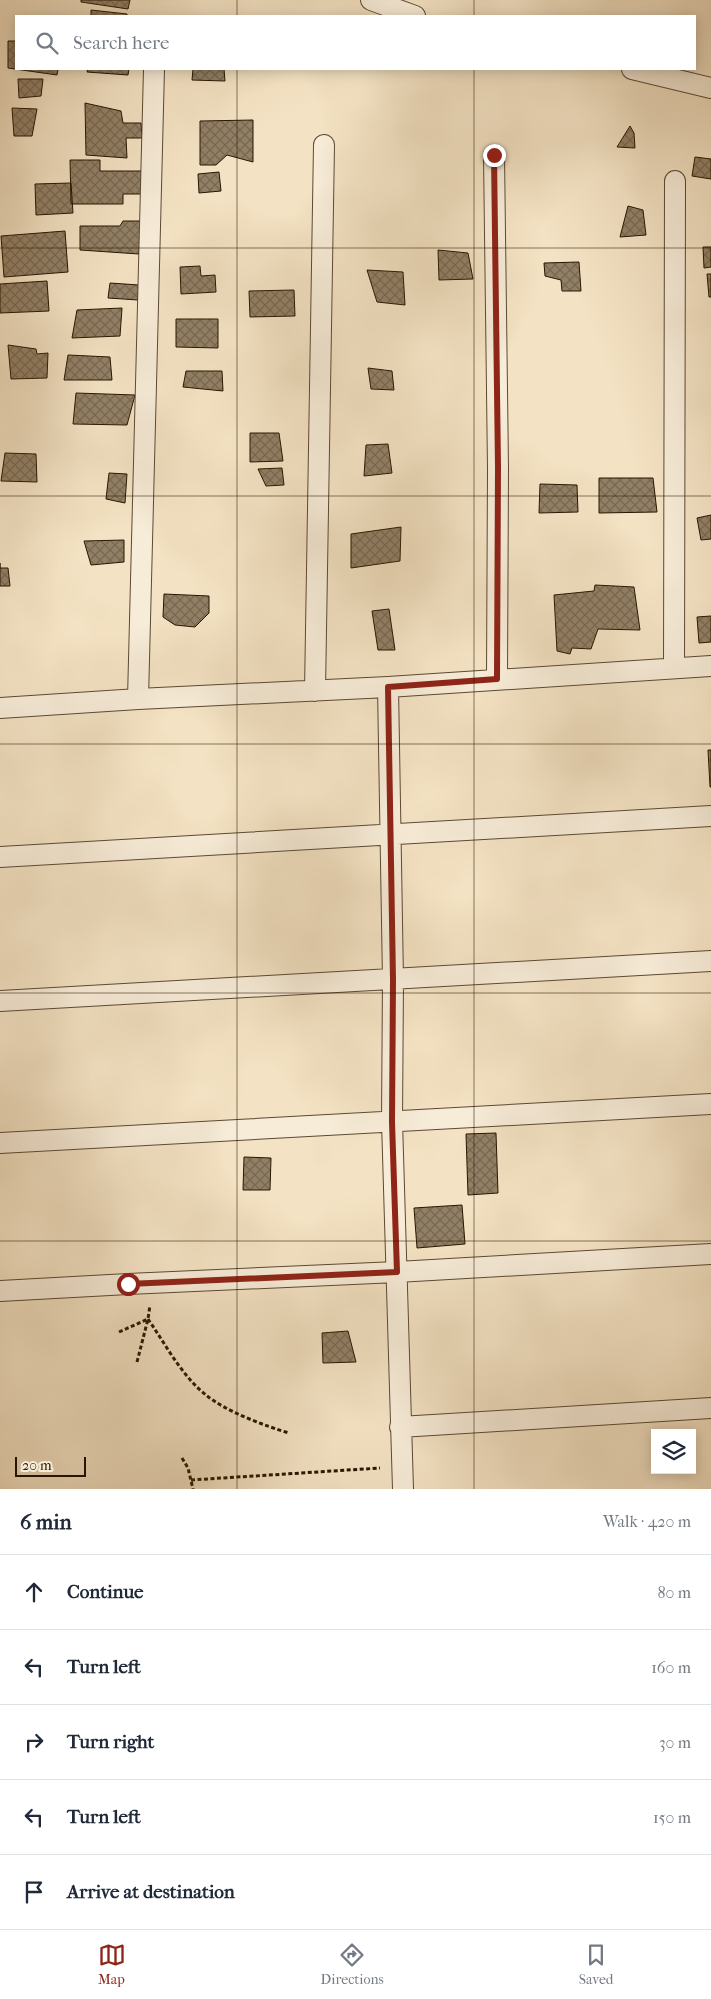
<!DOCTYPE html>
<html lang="en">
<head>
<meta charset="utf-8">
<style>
	:root { --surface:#fff; --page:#f2f2f3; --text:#1f2937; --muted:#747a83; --line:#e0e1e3; --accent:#8f2418 }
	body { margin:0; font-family:"IM FELL French Canon",serif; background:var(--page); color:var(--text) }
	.controls { position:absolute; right:15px; bottom:15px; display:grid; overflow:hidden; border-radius:0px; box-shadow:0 2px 12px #0003 }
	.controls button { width:45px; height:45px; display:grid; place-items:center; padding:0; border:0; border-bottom:1px solid var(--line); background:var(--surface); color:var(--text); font:25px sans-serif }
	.scale { position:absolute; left:15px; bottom:12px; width:71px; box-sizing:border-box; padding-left:5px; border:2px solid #291601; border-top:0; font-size:14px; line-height:18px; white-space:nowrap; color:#291601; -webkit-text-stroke:4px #f7ecd8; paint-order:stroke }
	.stop { position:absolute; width:15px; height:15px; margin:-11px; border:4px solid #8f2418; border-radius:50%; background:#fff }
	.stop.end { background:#8f2418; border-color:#fff; box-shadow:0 1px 5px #0008 }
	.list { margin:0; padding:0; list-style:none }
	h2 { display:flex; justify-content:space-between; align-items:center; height:65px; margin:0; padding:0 20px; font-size:21px }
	h2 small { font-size:16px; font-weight:400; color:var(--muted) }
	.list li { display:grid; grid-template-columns:32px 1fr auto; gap:15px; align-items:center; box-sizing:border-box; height:75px; padding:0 20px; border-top:1px solid var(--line) }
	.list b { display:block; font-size:19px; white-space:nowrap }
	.list em { font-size:16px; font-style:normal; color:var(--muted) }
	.icon { flex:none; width:28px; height:28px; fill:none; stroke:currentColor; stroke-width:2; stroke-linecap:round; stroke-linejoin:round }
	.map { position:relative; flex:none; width:711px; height:1489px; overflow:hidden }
	.search { position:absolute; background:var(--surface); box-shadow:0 2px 12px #0003; left:15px; right:15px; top:15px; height:55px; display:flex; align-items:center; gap:12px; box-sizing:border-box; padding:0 18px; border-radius:0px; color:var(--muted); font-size:19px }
	.sheet { height:440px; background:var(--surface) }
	nav { display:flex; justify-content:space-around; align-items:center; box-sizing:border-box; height:70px; border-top:1px solid var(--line); background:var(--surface); font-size:14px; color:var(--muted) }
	nav a { display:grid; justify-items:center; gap:2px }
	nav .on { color:var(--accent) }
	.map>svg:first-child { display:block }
</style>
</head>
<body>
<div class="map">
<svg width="711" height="1489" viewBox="0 0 711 1489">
	<defs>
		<pattern id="building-cross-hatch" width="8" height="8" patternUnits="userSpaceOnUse" patternTransform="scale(1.25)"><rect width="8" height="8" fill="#928066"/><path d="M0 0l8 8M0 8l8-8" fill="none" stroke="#776852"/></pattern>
	</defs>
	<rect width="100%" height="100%" fill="#f3e2c3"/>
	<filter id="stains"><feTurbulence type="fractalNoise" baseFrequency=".004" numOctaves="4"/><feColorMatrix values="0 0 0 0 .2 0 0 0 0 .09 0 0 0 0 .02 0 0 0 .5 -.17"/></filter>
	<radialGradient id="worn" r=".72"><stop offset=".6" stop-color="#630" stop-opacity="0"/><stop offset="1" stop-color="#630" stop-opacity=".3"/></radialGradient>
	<path fill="url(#building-cross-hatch)" stroke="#291601" d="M81 0H130L128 9 81 2Z
		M91 10 127 14V16H91Z
		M8 41H16V69H58L57 75 8 68Z
		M88 69H129L128 75 87 72Z
		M193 69H224L225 81 192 80Z
		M18 79H43L41 96 19 98Z
		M85 103 121 111 123 123H141L142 138H126L127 158 86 155Z
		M12 108 37 109 32 136H14Z
		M253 120V162L227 155 216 165H200V121Z
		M630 126 634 133 635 148 617 147Z
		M695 157 711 159V179L692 176Z
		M70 160H100V171H143V194H123V204H71Z
		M219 172 221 191 199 193 198 174Z
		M71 183 73 213 36 215 35 184Z
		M628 206 643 210 646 235 620 237Z
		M123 221H142L139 254 80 250V226H120Z
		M65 231 68 272 4 277 1 236Z
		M703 247H711V267L704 268Z
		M438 250 468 253 473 279 439 280Z
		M579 262 581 291H562L561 280 545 276 544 263Z
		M200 266 201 276 215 275 216 292 181 294 180 267Z
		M367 270 403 272 405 305 377 302Z
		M707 274H711V297H709Z
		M47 281 49 311 0 313V284Z
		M110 283 139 285 138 300 108 298Z
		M294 290 295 316 250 317 249 291Z
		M122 308 120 336 72 338 77 310Z
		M176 319H218V348L176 347Z
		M8 345 36 349 37 354 48 353 47 378 11 379Z
		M68 355 110 357 112 380H64Z
		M368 368 392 371 394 390 371 389Z
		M186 371H222L223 391 183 387Z
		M76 393 135 395 127 425 73 424Z
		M250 433H279L283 461 250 462Z
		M388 444 392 473 364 476 366 445Z
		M5 453 36 454 37 482 1 481Z
		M282 468 284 485 266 486 258 469Z
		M109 473 127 474 125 503 106 499Z
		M599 478H653L657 512 599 513Z
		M540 484 577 485 578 512 539 513Z
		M711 515V539L701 540 697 518Z
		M401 527 400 561 351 568V534Z
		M124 540V562L91 565 84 541Z
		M0 563V568H8L10 586H0Z
		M595 585 634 587 640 630 598 629 591 649 572 648 570 654 557 651 554 595 594 591Z
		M164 594 209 596V613L195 627 175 625 163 617Z
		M389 609 395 650H378L372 611Z
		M711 616V642L699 643 697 617Z
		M708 750H711V787H710Z
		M496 1133 498 1193 468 1195 466 1134Z
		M244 1157 271 1158 270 1190H243Z
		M462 1205 465 1244 417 1248 414 1208Z
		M348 1331 356 1362 323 1363 322 1333Z"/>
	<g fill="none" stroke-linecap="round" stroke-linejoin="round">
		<defs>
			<path id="minor" d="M371 0 415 16
				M632 69 711 88
				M494 155 498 469 497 679
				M674 668 675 181
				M388 687 393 980 392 1121 403 1489
				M315 691 324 145
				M138 699 154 69
				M0 708 138 699 388 687 711 666
				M0 857 711 816
				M0 1001 711 961
				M0 1143 711 1104
				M0 1291 128 1284 397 1272 711 1254
				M400 1427 711 1408"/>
		</defs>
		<use href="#minor" stroke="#5c4932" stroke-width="22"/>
		<path stroke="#291601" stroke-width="3" stroke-dasharray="4 2.5" stroke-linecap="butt" d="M148 1319C166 1345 181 1375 206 1395 225 1411 265 1426 289 1433
			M119 1332 148 1319
			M137 1362 148 1319 150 1305
			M182 1458 188 1468 193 1489
			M191 1480 380 1468"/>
		<use href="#minor" stroke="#f7ecd8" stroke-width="20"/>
	</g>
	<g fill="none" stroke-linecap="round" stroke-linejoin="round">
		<path stroke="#8f2418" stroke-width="6" d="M128 1284 397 1272 392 1122 393 980 388 687 497 679 498 468 494 155"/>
	</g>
	<path fill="none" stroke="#291601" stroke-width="1" stroke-opacity="0.55" d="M237 0V16M474 0V16M237 69V1489M474 69V1489M0 248H711M0 496H711M0 744H711M0 993H711M0 1241H711"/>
	<rect width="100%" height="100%" filter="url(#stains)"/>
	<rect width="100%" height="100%" fill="url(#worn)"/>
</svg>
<div class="controls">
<button><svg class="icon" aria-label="layers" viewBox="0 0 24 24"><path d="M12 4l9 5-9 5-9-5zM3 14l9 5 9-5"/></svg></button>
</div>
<div class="scale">20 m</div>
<div class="stop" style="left:128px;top:1284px"></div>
<div class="stop end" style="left:494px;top:155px"></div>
<div class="search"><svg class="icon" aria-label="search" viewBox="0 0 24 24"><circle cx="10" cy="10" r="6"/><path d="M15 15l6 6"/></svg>Search here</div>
</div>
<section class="sheet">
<h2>6 min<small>Walk · 420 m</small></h2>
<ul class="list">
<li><svg class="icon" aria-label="ahead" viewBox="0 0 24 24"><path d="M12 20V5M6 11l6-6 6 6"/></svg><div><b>Continue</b></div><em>80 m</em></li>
<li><svg class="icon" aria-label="left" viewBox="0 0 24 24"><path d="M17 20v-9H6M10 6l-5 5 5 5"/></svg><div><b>Turn left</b></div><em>160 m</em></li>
<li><svg class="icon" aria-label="right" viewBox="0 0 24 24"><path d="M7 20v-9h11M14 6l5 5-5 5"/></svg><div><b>Turn right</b></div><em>30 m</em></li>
<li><svg class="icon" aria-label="left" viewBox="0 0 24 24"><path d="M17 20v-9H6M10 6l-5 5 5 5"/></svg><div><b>Turn left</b></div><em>150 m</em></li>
<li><svg class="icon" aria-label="arrive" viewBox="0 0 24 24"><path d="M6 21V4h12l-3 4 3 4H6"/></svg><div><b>Arrive at destination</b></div></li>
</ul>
</section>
<nav>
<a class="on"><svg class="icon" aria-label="map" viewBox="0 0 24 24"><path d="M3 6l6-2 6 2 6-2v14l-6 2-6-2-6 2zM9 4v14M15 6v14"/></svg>Map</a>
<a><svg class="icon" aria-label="directions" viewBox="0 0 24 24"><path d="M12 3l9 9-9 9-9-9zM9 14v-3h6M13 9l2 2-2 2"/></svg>Directions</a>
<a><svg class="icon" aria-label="saved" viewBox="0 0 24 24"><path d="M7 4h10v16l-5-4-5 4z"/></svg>Saved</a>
</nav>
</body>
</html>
